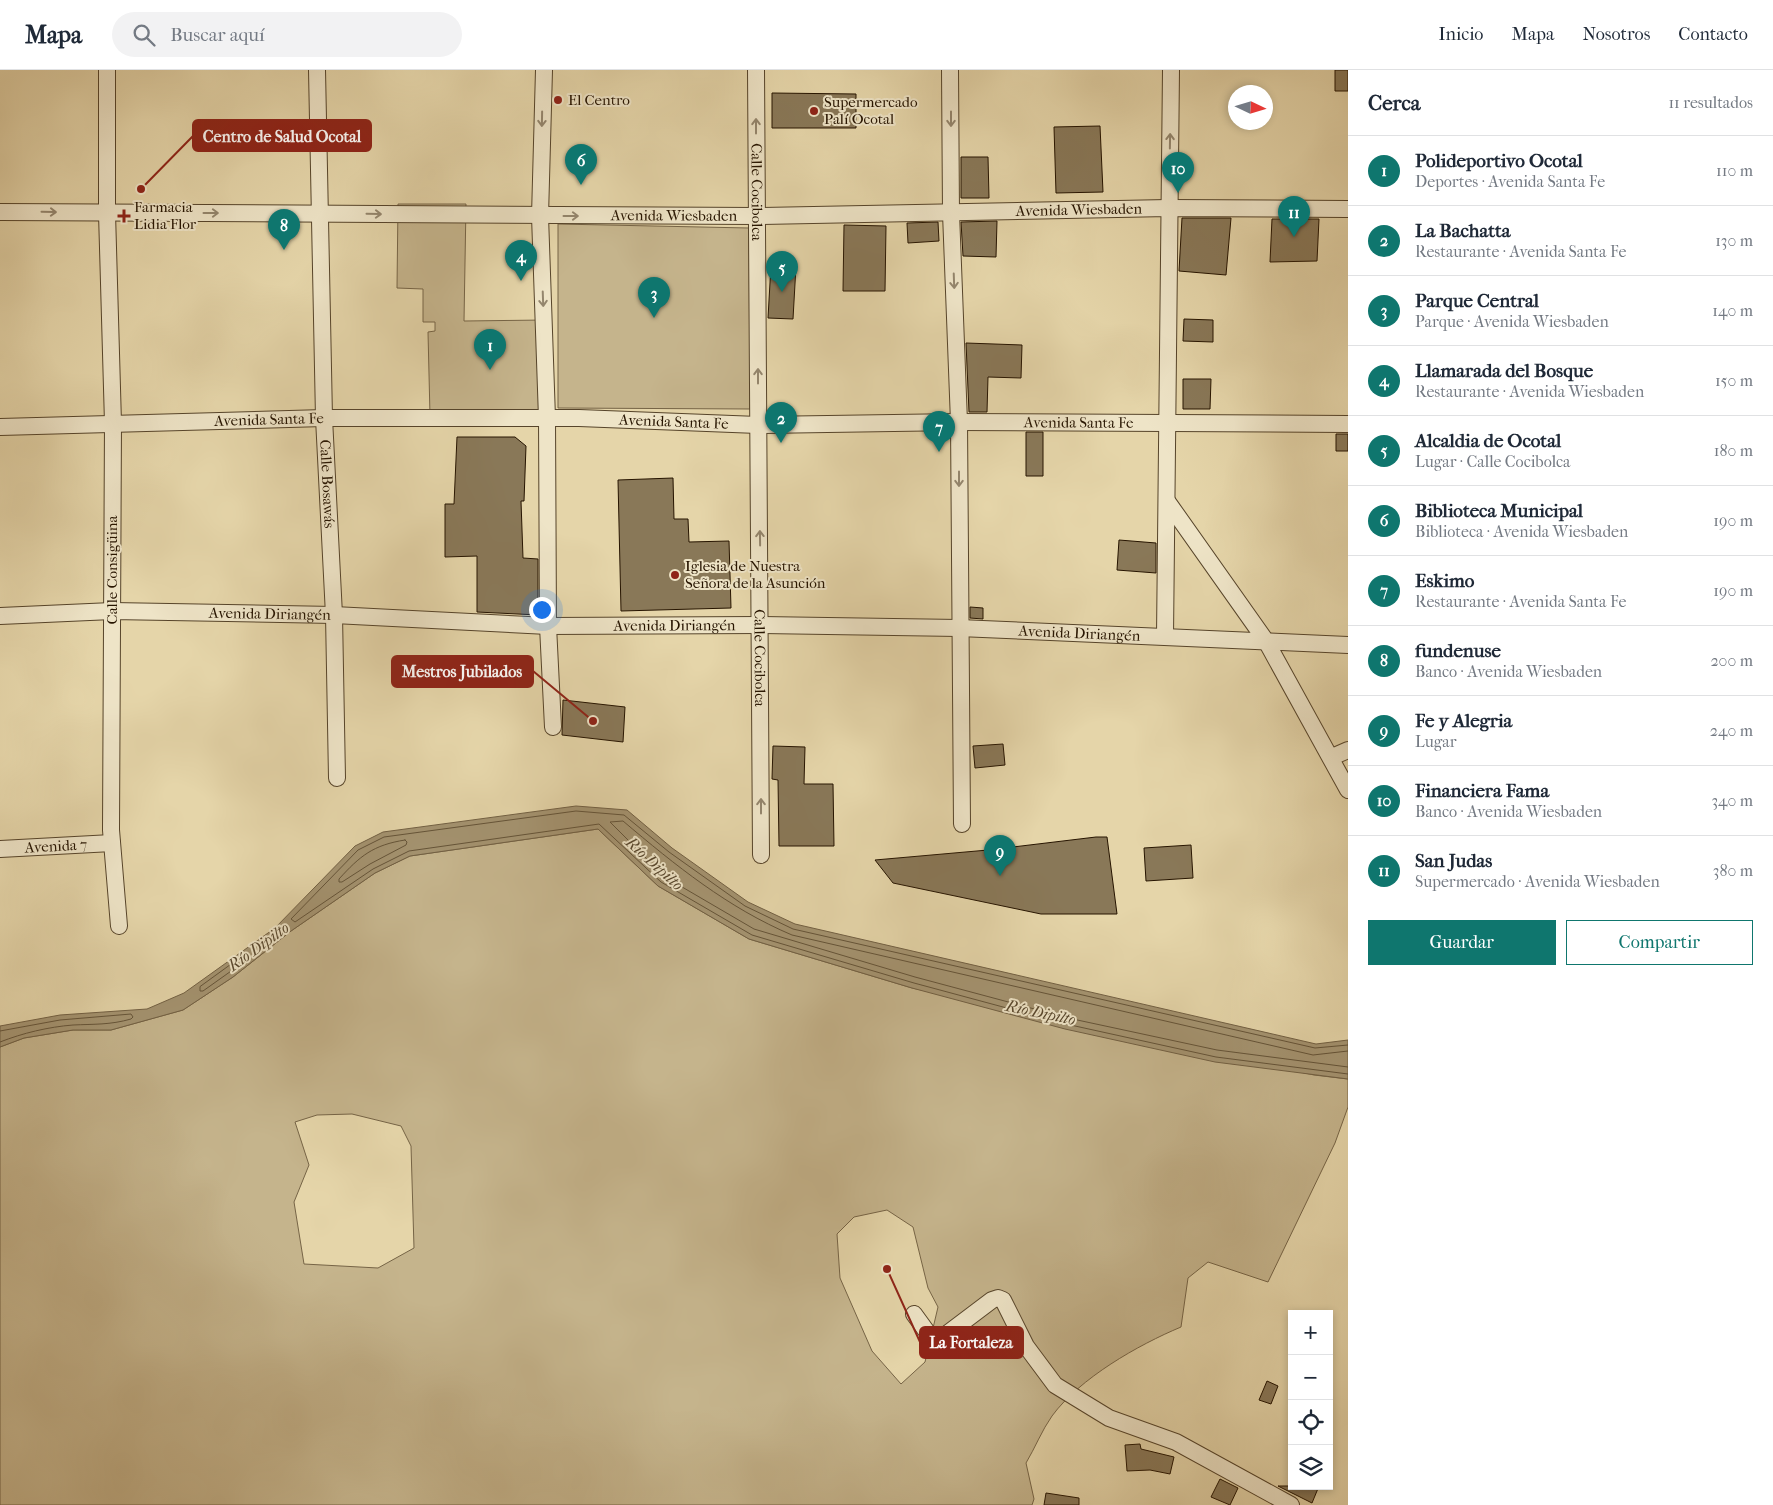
<!DOCTYPE html>
<html lang="es">
<head>
<meta charset="utf-8">
<style>
	:root { --surface:#fff; --page:#f2f2f3; --text:#1f2937; --muted:#747a83; --line:#e0e1e3; --accent:#0f766e }
	body { margin:0; font-family:"IM FELL French Canon",serif; background:var(--page); color:var(--text) }
	.controls { position:absolute; right:15px; bottom:15px; display:grid; overflow:hidden; border-radius:0px; box-shadow:0 2px 8px #0003 }
	.controls button { width:45px; height:45px; display:grid; place-items:center; padding:0; border:0; border-bottom:1px solid var(--line); background:var(--surface); color:var(--text); font:25px sans-serif }
	.compass { position:absolute; left:1228px; top:15px; width:45px; height:45px; border-radius:50%; background:var(--surface); box-shadow:0 2px 8px #0003; rotate:94deg }
	.you { position:absolute; left:541px; top:539px; width:18px; height:18px; margin:-12px; border:4px solid #fff; border-radius:50%; background:#1a73e8; box-shadow:0 0 0 8px #1a73e833 }
	.badge { display:grid; place-items:center; width:32px; height:32px; border-radius:50%; background:var(--accent); color:#fff; font-size:16px; font-weight:700 }
	.pin { position:absolute; translate:-50% -41px; filter:drop-shadow(0 1px 2px #0008) }
	.pin::after { content:''; position:absolute; top:26px; width:18px; height:15px; background:inherit; clip-path:polygon(0 0,100% 0,50% 100%) }
	.list { margin:0; padding:0; list-style:none }
	h2 { display:flex; justify-content:space-between; align-items:center; height:65px; margin:0; padding:0 20px; font-size:21px }
	h2 small { font-size:16px; font-weight:400; color:var(--muted) }
	.list li { display:grid; grid-template-columns:32px 1fr auto; gap:15px; align-items:center; box-sizing:border-box; height:70px; padding:0 20px; border-top:1px solid var(--line) }
	.list b { display:block; font-size:19px; white-space:nowrap }
	.list p { margin:0; font-size:16px; white-space:nowrap; color:var(--muted) }
	.list em { font-size:16px; font-style:normal; color:var(--muted) }
	.actions { display:flex; gap:10px; padding:15px 20px }
	.actions a { flex:1; padding:11px 0; border:1px solid var(--accent); border-radius:0px; text-align:center; font-size:18px; color:var(--accent) }
	.actions .main { background:var(--accent); color:#fff }
	.icon { flex:none; width:28px; height:28px; fill:none; stroke:currentColor; stroke-width:2; stroke-linecap:round; stroke-linejoin:round }
	.map { position:relative; flex:none; width:1348px; height:1435px; overflow:hidden }
	header { display:flex; align-items:center; gap:30px; box-sizing:border-box; height:70px; padding:0 25px; background:var(--surface); border-bottom:1px solid var(--line) }
	header strong { font-size:24px }
	nav { display:flex; gap:28px; margin-inline-start:auto; font-size:18px }
	.search { width:350px; height:45px; background:var(--page); display:flex; align-items:center; gap:12px; box-sizing:border-box; padding:0 18px; border-radius:28px; color:var(--muted); font-size:19px }
	main { display:flex }
	aside { flex:1; background:var(--surface) }
	.map>svg:first-child { display:block }
</style>
</head>
<body>
<header>
<strong>Mapa</strong>
<div class="search"><svg class="icon" aria-label="search" viewBox="0 0 24 24"><circle cx="10" cy="10" r="6"/><path d="M15 15l6 6"/></svg>Buscar aquí</div>
<nav><a>Inicio</a><a>Mapa</a><a>Nosotros</a><a>Contacto</a></nav>
</header>
<main>
<div class="map">
<svg width="1348" height="1435" viewBox="0 0 1348 1435">
	<rect width="100%" height="100%" fill="#e5d5a9"/>
	<filter id="stains"><feTurbulence type="fractalNoise" baseFrequency=".004" numOctaves="4"/><feColorMatrix values="0 0 0 0 .2 0 0 0 0 .09 0 0 0 0 .02 0 0 0 .5 -.17"/></filter>
	<radialGradient id="worn" r=".72"><stop offset=".6" stop-color="#630" stop-opacity="0"/><stop offset="1" stop-color="#630" stop-opacity=".3"/></radialGradient>
	<path fill="#c5b48c" stroke="#766446" fill-rule="evenodd" d="M398 134H466L464 251 545 250 547 348 430 346 428 262 435 261V252H423V219L397 218Z
		M558 154 749 158 750 339 558 338Z
		M598 759 658 816 749 869 912 918 1314 1005 1348 1009V1037L1335 1073 1268 1212 1208 1192 1188 1208 1181 1257C1138 1275 1080 1308 1052 1346 1042 1360 1035 1378 1026 1393L1034 1429 1032 1435H0V977L24 968 73 960H111L183 940 233 907 291 861 375 803 410 786ZM352 1044 401 1056 411 1076 414 1178 378 1198 304 1194 294 1132 309 1095 295 1052 317 1045ZM887 1140 913 1157 928 1218 938 1237 925 1292 901 1314 872 1281 840 1208 837 1164 854 1147Z"/>
	<path fill="#a49370" stroke="#726043" d="M576 736 627 740 672 778 748 832 795 854 1316 974 1348 970V1009L1215 992 1065 959 912 918 749 869 658 816 598 759 410 786 375 803 291 861 233 907 183 940 111 960H73L24 968 0 977V956L60 945 147 939 184 923 275 858 355 776 383 762Z"/>
	<g fill="none" stroke-linecap="round" stroke-linejoin="round">
		<path stroke="#655438" stroke-width="1" d="M405 770 407 772 406 775 370 794 342 812H339V809C360 786 373 775 405 770Z
			M244 885H247L248 889 203 921H200V917Z
			M0 961 60 950 131 944 133 947 131 949C110 955 94 954 73 955 48 957 23 963 0 972
			M1348 975 1315 978 793 859 745 836 669 782 624 745 576 741 384 767 358 780 291 849 295 852 373 799 409 781 599 754 661 812 752 865 914 913 1066 954 1216 987 1348 1004
			M1348 981 1313 985 792 865C728 838 675 795 623 751L610 752 665 807 754 859 915 907 1068 948 1217 980 1348 997"/>
	</g>
	<path fill="#897858" stroke="#261400" d="M1335 0H1348V21H1335Z
		M772 23 856 24V58H772Z
		M1100 56 1103 122 1056 123 1054 57Z
		M961 87H988L989 128H961Z
		M1182 148H1231L1226 205 1179 201Z
		M1272 149H1319L1317 191 1270 192Z
		M997 151 996 187 963 186 961 152Z
		M938 152 939 171 908 173 907 153Z
		M844 155 886 156 885 221H843Z
		M771 195 796 196 793 249 768 248Z
		M1184 249 1213 250V272L1183 271Z
		M966 273 1022 275 1021 308 988 307 987 342H969Z
		M1183 309H1211L1210 339H1183Z
		M1026 362H1043V406H1026Z
		M1336 364H1348V381H1336Z
		M457 367H515L526 376 524 431H521L523 488 538 489V545L477 542V486L445 487V434H454Z
		M673 408 674 449H688L689 472 729 471 731 538 621 541 618 410Z
		M1119 470 1156 473V503L1117 500Z
		M970 537 983 538V549L970 548Z
		M563 630 625 637 623 672 562 665Z
		M1003 674 1005 695 975 698 973 676Z
		M773 676 805 677 804 714H833L834 776H779L778 710 772 709Z
		M1096 767H1107L1117 844H1041L893 813 875 790 988 780Z
		M1191 775 1193 808 1146 811 1144 778Z
		M1267 1311 1278 1316 1271 1334 1259 1330Z
		M1140 1374 1141 1379 1174 1387 1170 1404 1150 1400 1127 1401 1125 1375Z
		M1220 1409 1238 1418 1230 1435 1211 1427Z
		M1278 1416H1319L1312 1433Z
		M1046 1423 1079 1428V1435H1044Z"/>
	<g fill="none" stroke-linecap="round" stroke-linejoin="round">
		<defs>
			<g id="minor">
				<path d="M107 0V143L113 353 111 760 119 856"/>
				<path id="s1" d="M317 0 324 348 334 545 337 708"/>
				<path d="M544 0 540 146 547 348 548 556 553 657"/>
				<path id="s2" d="M756 0 761 785"/>
				<path d="M950 0 951 143 959 352 962 754"/>
				<path id="s3" d="M0 142 757 146 1168 138 1348 139"/>
				<path id="s4" d="M0 357 324 348H579L758 355 959 352 1348 354"/>
				<path d="M1167 431 1266 571 1348 720"/>
				<path id="s5" d="M0 546 112 541 334 545 548 556 761 555 959 558 1348 575"/>
				<path d="M1165 566 1171 0"/>
				<path d="M1332 687 1348 680"/>
				<path id="s6" d="M0 779 112 773"/>
				<path d="M914 1244 930 1266 943 1267 992 1230 998 1228 1003 1230 1026 1276 1055 1315 1109 1348 1176 1372 1291 1435"/>
			</g>
		</defs>
		<use href="#minor" stroke="#56442a" stroke-width="18"/>
		<use href="#minor" stroke="#eee4c7" stroke-width="16"/>
	</g>
	<defs><path id="oneway-shaft" d="M-6 0H5M1.5-3L5.5 0L1.5 3" fill="none" stroke-width="1.6" stroke-linecap="round" stroke-linejoin="round" transform="scale(1.25)"/></defs>
	<g stroke="#94866d">
		<use href="#oneway-shaft" transform="translate(542 49) rotate(91)"/>
		<use href="#oneway-shaft" transform="translate(951 49) rotate(90)"/>
		<use href="#oneway-shaft" transform="translate(756 56) rotate(-90)"/>
		<use href="#oneway-shaft" transform="translate(1170 71) rotate(-89)"/>
		<use href="#oneway-shaft" transform="translate(49 142) rotate(1)"/>
		<use href="#oneway-shaft" transform="translate(211 143)"/>
		<use href="#oneway-shaft" transform="translate(374 144) rotate(1)"/>
		<use href="#oneway-shaft" transform="translate(571 146)"/>
		<use href="#oneway-shaft" transform="translate(954 211) rotate(88)"/>
		<use href="#oneway-shaft" transform="translate(543 229) rotate(88)"/>
		<use href="#oneway-shaft" transform="translate(758 306) rotate(-90)"/>
		<use href="#oneway-shaft" transform="translate(959 409) rotate(90)"/>
		<use href="#oneway-shaft" transform="translate(760 468) rotate(-91)"/>
		<use href="#oneway-shaft" transform="translate(761 736) rotate(-90)"/>
	</g>
	<g fill="#8f2418" stroke="#eee4c7" stroke-width="2">
		<circle cx="558" cy="30" r="5"/>
		<circle cx="814" cy="41" r="5"/>
		<path d="M121.5 138.5h5v5h5v5h-5v5h-5v-5h-5v-5h5z"/>
		<circle cx="675" cy="505" r="5"/>
	</g>
	<g text-anchor="middle" stroke-width="4" stroke-linejoin="round" paint-order="stroke">
		<g font-size="15" fill="#261400" stroke="#eee4c7" text-anchor="start">
			<text x="568" y="35">El Centro</text>
			<text x="824" y="37">Supermercado<tspan x="824" dy="17">Palí Ocotal</tspan></text>
			<text x="134" y="142">Farmacia<tspan x="134" dy="17">Lidia Flor</tspan></text>
			<text x="685" y="501">Iglesia de Nuestra<tspan x="685" dy="17">Señora de la Asunción</tspan></text>
		</g>
		<g font-size="15" fill="#261400" stroke="#eee4c7">
			<text dy="5" stroke="none"><textPath href="#s2" startOffset="122">Calle Cocibolca</textPath></text>
			<text dy="5" stroke="none"><textPath href="#s3" startOffset="1079">Avenida Wiesbaden</textPath></text>
			<text dy="5" stroke="none"><textPath href="#s3" startOffset="674">Avenida Wiesbaden</textPath></text>
			<text dy="5" stroke="none"><textPath href="#s4" startOffset="269">Avenida Santa Fe</textPath></text>
			<text dy="5" stroke="none"><textPath href="#s4" startOffset="674">Avenida Santa Fe</textPath></text>
			<text dy="5" stroke="none"><textPath href="#s4" startOffset="1079">Avenida Santa Fe</textPath></text>
			<text dy="5" stroke="none"><textPath href="#s1" startOffset="414">Calle Bosawás</textPath></text>
			<text transform="translate(112 500) rotate(-90)" y="5">Calle Consigüina</text>
			<text dy="5" stroke="none"><textPath href="#s5" startOffset="270">Avenida Diriangén</textPath></text>
			<text dy="5" stroke="none"><textPath href="#s5" startOffset="675">Avenida Diriangén</textPath></text>
			<text dy="5" stroke="none"><textPath href="#s5" startOffset="1080">Avenida Diriangén</textPath></text>
			<text dy="5" stroke="none"><textPath href="#s2" startOffset="588">Calle Cocibolca</textPath></text>
			<text dy="5" stroke="none"><textPath href="#s6" startOffset="56">Avenida 7</textPath></text>
		</g>
		<g font-size="16" font-style="italic" fill="#58472d" stroke="#eee4c7">
			<text transform="translate(655 793) rotate(42)" y="6">Río Dipilto</text>
			<text transform="translate(258 876) rotate(-36)" y="6">Río Dipilto</text>
			<text transform="translate(1041 942) rotate(12)" y="6">Río Dipilto</text>
		</g>
	</g>
	<path fill="none" stroke="#8f2418" stroke-width="2" d="M141 119L193 66M593 651L533 601M887 1199L920 1272"/>
	<g fill="#8f2418" stroke="#eee4c7" stroke-width="2">
		<circle cx="141" cy="119" r="5"/>
		<circle cx="593" cy="651" r="5"/>
		<circle cx="887" cy="1199" r="5"/>
	</g>
	<g fill="#8f2418" stroke="#8f2418" stroke-width="2">
		<rect x="193" y="50" width="178" height="31" rx="5"/>
		<rect x="392" y="586" width="141" height="31" rx="5"/>
		<rect x="920" y="1257" width="103" height="31" rx="5"/>
	</g>
	<g font-size="16" text-anchor="middle" font-weight="bold" fill="#fff">
		<text x="282" y="72">Centro de Salud Ocotal</text>
		<text x="462" y="607">Mestros Jubilados</text>
		<text x="971" y="1278">La Fortaleza</text>
	</g>
	<rect width="100%" height="100%" filter="url(#stains)"/>
	<rect width="100%" height="100%" fill="url(#worn)"/>
</svg>
<div class="controls">
<button>+</button>
<button>−</button>
<button><svg class="icon" aria-label="locate" viewBox="0 0 24 24"><circle cx="12" cy="12" r="6"/><path d="M12 2v4M12 18v4M2 12h4M18 12h4"/></svg></button>
<button><svg class="icon" aria-label="layers" viewBox="0 0 24 24"><path d="M12 4l9 5-9 5-9-5zM3 14l9 5 9-5"/></svg></button>
</div>
<svg class="compass" viewBox="-18 -18 36 36"><path d="M0-13l5 13h-10z" fill="#e53935"/><path d="M0 13l5-13h-10z" fill="#747a83"/></svg>
<div class="you"></div>
<div class="pin badge" style="left:490px;top:300px">1</div>
<div class="pin badge" style="left:781px;top:373px">2</div>
<div class="pin badge" style="left:654px;top:248px">3</div>
<div class="pin badge" style="left:521px;top:211px">4</div>
<div class="pin badge" style="left:782px;top:222px">5</div>
<div class="pin badge" style="left:581px;top:115px">6</div>
<div class="pin badge" style="left:939px;top:382px">7</div>
<div class="pin badge" style="left:284px;top:180px">8</div>
<div class="pin badge" style="left:1000px;top:806px">9</div>
<div class="pin badge" style="left:1178px;top:123px">10</div>
<div class="pin badge" style="left:1294px;top:167px">11</div>
</div>
<aside>
<h2>Cerca<small>11 resultados</small></h2>
<ul class="list">
<li><span class="badge">1</span><div><b>Polideportivo Ocotal</b><p>Deportes · Avenida Santa Fe</p></div><em>110 m</em></li>
<li><span class="badge">2</span><div><b>La Bachatta</b><p>Restaurante · Avenida Santa Fe</p></div><em>130 m</em></li>
<li><span class="badge">3</span><div><b>Parque Central</b><p>Parque · Avenida Wiesbaden</p></div><em>140 m</em></li>
<li><span class="badge">4</span><div><b>Llamarada del Bosque</b><p>Restaurante · Avenida Wiesbaden</p></div><em>150 m</em></li>
<li><span class="badge">5</span><div><b>Alcaldia de Ocotal</b><p>Lugar · Calle Cocibolca</p></div><em>180 m</em></li>
<li><span class="badge">6</span><div><b>Biblioteca Municipal</b><p>Biblioteca · Avenida Wiesbaden</p></div><em>190 m</em></li>
<li><span class="badge">7</span><div><b>Eskimo</b><p>Restaurante · Avenida Santa Fe</p></div><em>190 m</em></li>
<li><span class="badge">8</span><div><b>fundenuse</b><p>Banco · Avenida Wiesbaden</p></div><em>200 m</em></li>
<li><span class="badge">9</span><div><b>Fe y Alegria</b><p>Lugar</p></div><em>240 m</em></li>
<li><span class="badge">10</span><div><b>Financiera Fama</b><p>Banco · Avenida Wiesbaden</p></div><em>340 m</em></li>
<li><span class="badge">11</span><div><b>San Judas</b><p>Supermercado · Avenida Wiesbaden</p></div><em>380 m</em></li>
</ul>
<div class="actions"><a class="main">Guardar</a><a>Compartir</a></div>
</aside>
</main>
</body>
</html>
